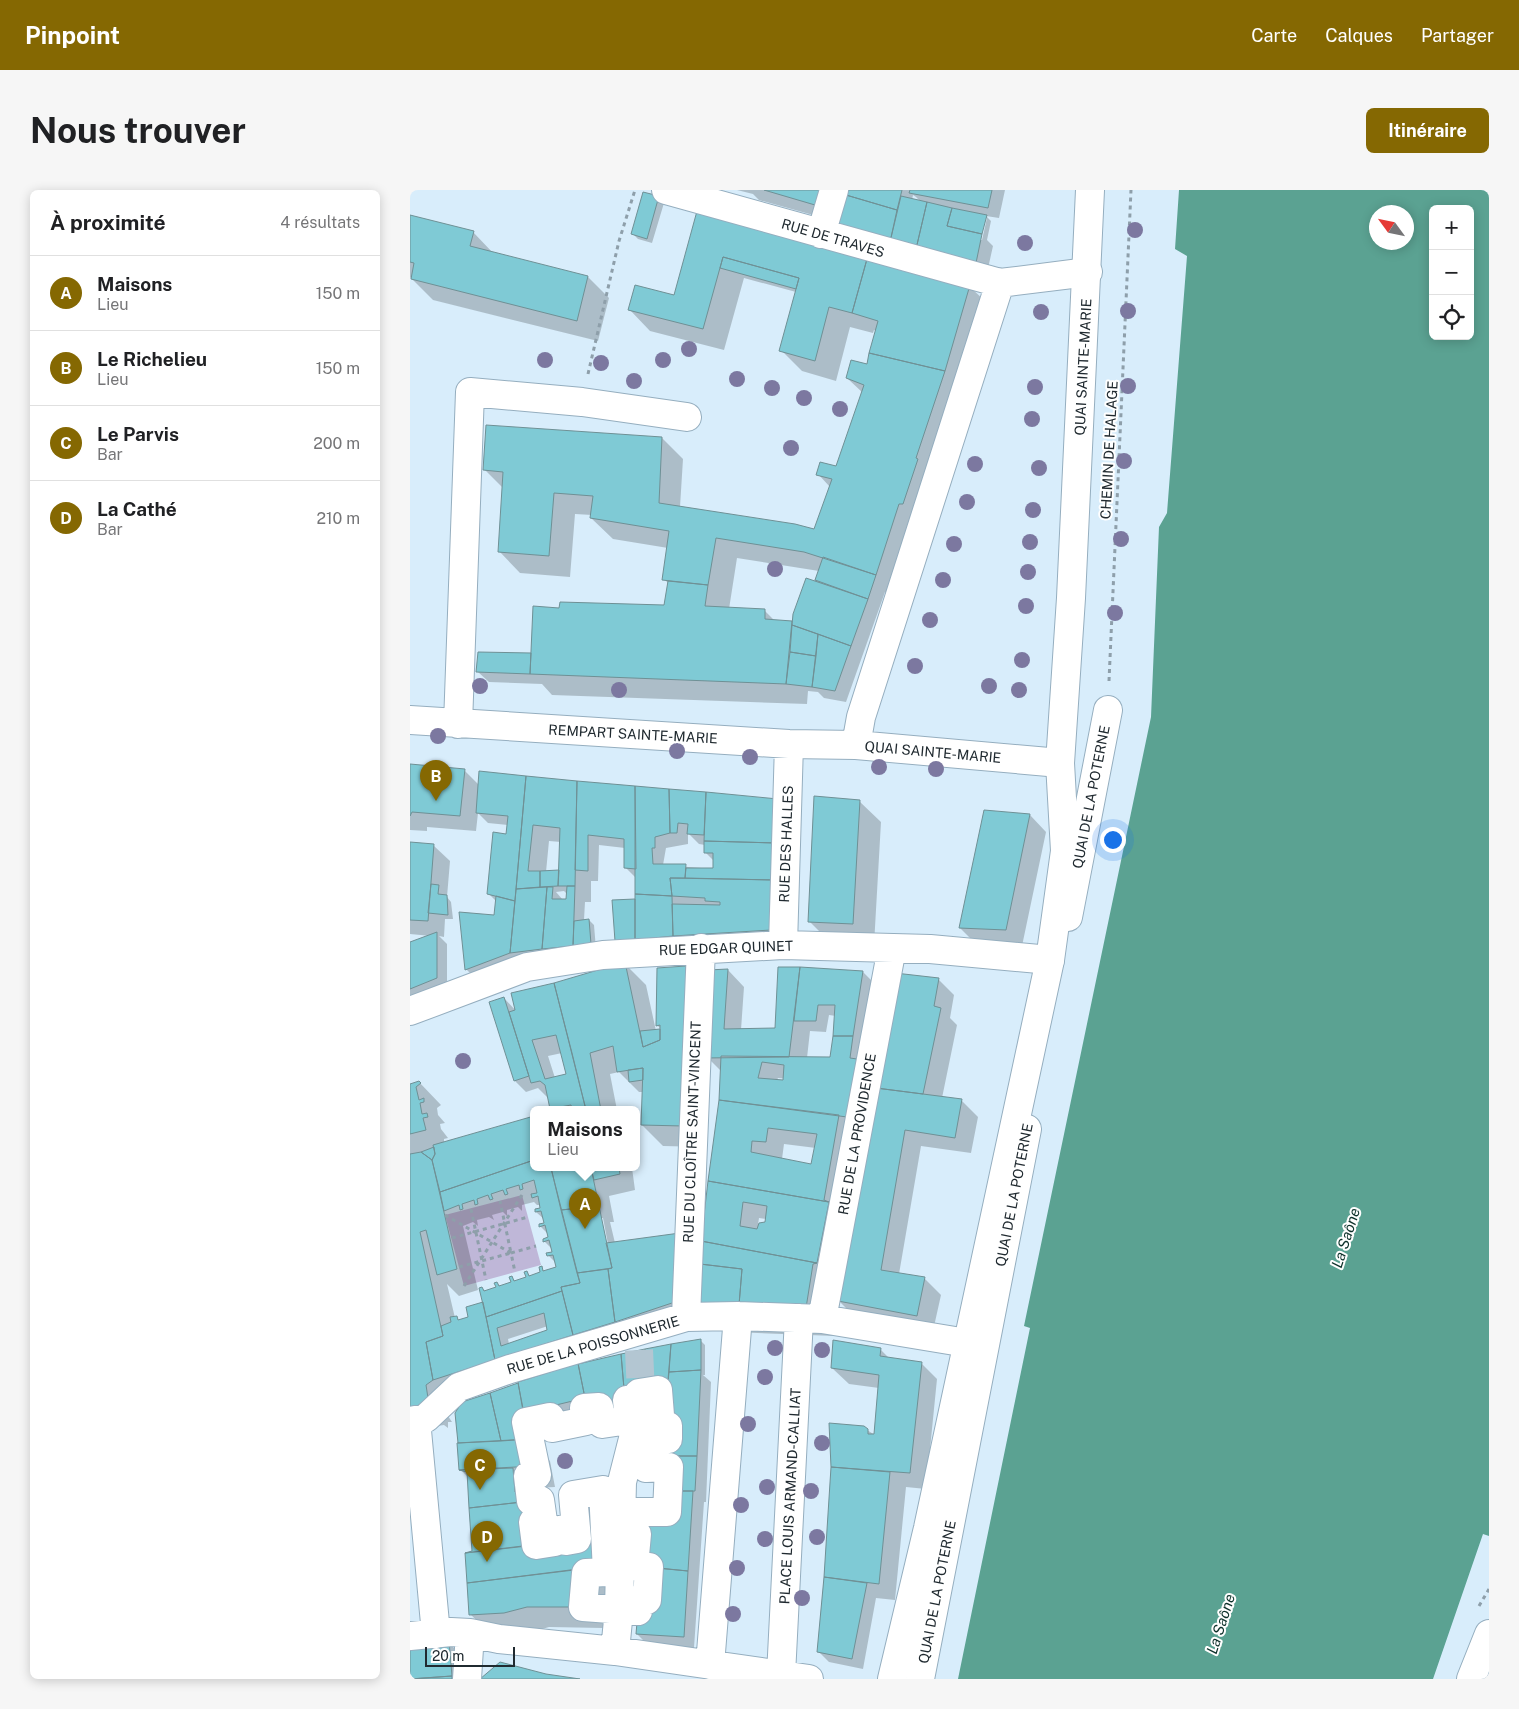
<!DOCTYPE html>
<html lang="fr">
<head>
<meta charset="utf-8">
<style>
	:root { --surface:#fff; --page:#f6f6f6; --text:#202124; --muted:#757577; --line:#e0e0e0; --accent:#856802 }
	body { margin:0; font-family:"Public Sans",sans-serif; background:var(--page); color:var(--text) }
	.controls { position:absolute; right:15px; top:15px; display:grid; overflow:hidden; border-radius:8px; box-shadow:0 2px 12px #0003 }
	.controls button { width:45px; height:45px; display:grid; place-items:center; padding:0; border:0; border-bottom:1px solid var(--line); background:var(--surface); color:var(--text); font:25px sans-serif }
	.compass { position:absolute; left:959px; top:15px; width:45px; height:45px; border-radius:50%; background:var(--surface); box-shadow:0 2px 12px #0003; rotate:303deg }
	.scale { position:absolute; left:15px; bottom:12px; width:90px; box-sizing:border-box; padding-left:5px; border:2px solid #202a30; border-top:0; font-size:14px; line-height:18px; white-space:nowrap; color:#202a30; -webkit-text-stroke:4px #fff; paint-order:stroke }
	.you { position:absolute; left:702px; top:649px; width:18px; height:18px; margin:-12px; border:4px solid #fff; border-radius:50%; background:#1a73e8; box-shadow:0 0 0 8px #1a73e833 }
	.badge { display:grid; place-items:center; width:32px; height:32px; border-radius:50%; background:var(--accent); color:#fff; font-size:16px; font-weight:700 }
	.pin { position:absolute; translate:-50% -41px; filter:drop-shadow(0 1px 2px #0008) }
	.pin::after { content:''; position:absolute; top:26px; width:18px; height:15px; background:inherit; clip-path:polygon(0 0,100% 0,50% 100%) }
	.popup { position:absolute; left:120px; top:916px; width:110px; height:65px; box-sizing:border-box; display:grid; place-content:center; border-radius:8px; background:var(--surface); filter:drop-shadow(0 1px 4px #0005); font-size:16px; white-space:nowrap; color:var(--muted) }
	.popup b { font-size:19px; color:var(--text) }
	.popup::after { content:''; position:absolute; left:50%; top:100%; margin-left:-10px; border:10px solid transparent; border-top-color:var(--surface) }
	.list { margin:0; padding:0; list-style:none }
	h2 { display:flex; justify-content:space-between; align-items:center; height:65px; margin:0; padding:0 20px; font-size:21px }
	h2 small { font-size:16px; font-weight:400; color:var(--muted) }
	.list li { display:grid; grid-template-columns:32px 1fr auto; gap:15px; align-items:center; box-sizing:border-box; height:75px; padding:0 20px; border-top:1px solid var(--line) }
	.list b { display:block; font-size:19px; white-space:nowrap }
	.list p { margin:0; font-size:16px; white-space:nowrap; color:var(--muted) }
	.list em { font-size:16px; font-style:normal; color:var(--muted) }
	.icon { flex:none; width:28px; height:28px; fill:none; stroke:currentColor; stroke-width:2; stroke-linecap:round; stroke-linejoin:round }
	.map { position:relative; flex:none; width:1079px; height:1489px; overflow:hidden; border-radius:8px }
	header { display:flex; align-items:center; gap:30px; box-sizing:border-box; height:70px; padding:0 25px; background:var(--accent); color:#fff }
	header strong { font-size:24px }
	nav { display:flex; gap:28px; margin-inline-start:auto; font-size:18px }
	.intro { display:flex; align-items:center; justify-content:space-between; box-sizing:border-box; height:120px; padding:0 30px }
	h1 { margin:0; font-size:35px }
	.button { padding:12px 22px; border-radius:8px; background:var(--accent); color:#fff; font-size:18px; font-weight:700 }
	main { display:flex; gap:30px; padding:0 30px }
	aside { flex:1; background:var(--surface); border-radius:8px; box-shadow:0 2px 12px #0003 }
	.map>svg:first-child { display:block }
</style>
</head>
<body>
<header>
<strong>Pinpoint</strong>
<nav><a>Carte</a><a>Calques</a><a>Partager</a></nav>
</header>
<div class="intro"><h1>Nous trouver</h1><a class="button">Itinéraire</a></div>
<main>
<aside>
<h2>À proximité<small>4 résultats</small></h2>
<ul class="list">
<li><span class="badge">A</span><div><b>Maisons</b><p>Lieu</p></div><em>150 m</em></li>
<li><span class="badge">B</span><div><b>Le Richelieu</b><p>Lieu</p></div><em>150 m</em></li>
<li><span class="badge">C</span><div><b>Le Parvis</b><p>Bar</p></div><em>200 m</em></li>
<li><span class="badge">D</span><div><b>La Cathé</b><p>Bar</p></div><em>210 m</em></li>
</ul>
</aside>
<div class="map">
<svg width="1079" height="1489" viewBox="0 0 1079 1489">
	<rect width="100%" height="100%" fill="#d8edfb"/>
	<path fill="#bfb7d8" d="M112 1005 131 1075 54 1096 35 1025Z"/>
	<path fill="#5ba292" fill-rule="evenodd" d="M769 0H1079V1346L1073 1344 1023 1489H548L620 1138 614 1136 741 527 749 337 757 323 777 66 765 59ZM1023 19H1060V146H1023ZM966 22H996V52H966Z"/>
	<path fill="#0003" fill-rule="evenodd" d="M327 0H432L421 30 349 10 343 4Z
		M439 0H595L589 28 576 26 581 31 577 50 583 56 577 83 439 46ZM503 5 506 7 510 11 502 10ZM575 28H577L572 50H570Z
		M248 7 254 13 242 53 228 49 222 43Z
		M288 23 559 96 576 112 487 406 475 402 436 512 414 508 408 502 398 501 397 514 142 505 132 494 79 492 68 482 122 465 150 419 257 415 259 394 254 389 258 358 203 349 181 328 182 325 165 324 160 387 110 383 89 361 93 298 74 279 252 248 273 269 270 317 405 341 420 297 408 284 427 278 453 203 437 188 458 175 466 141 464 140 463 143 440 137 426 191 392 181 371 160 386 102 334 88 314 160 240 141 219 119 265 107ZM327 368 409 381 383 434 365 431 354 420 319 419Z
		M0 26 63 42 84 64 178 87 199 108 188 151 23 110 0 87Z
		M0 576 54 580 69 595 70 583 367 610 377 756 237 760 226 712 227 689 216 678 215 658 189 655 188 691H181V712H175L174 730H179L184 735 186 759 67 790 57 780 50 723 85 727 86 711 79 704 97 645 98 635 78 633 68 623 66 641 17 637V641L0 640ZM278 643 289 654 295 655V662L304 671V679L253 675 256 658 278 654ZM139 651 151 652 149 681 136 682ZM313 688 365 689V691L313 690ZM154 701 157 704V710H153L146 702Z
		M449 611 471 632 464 755 420 752 399 731Z
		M575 622 620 625 636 642 612 756 566 754 550 738Z
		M0 653 23 655 40 671 37 707 41 712 43 729H35L34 747 29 746 37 754V799L0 814V754L21 746 0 744Z
		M215 774 236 795 246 841 252 840 247 835 276 777 298 800 318 780 334 797 331 840 367 839 369 778 453 782 464 793 486 785 528 789 544 805 540 828 547 835 532 908 551 910 568 927 561 963 511 956 489 1084 515 1089 531 1105 523 1141 445 1127 430 1112 425 1146 321 1142 310 910 312 882 296 866 294 957 253 956 232 935 233 902H229L209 882 200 884 207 920H143L139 909 128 898 116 902 105 891 94 808 107 822 146 794ZM419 825 426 826 421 868H397L400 841 416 842ZM152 863 158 885 145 888 138 866ZM368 888 379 889V891L367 890ZM374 954 406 958 402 976 372 969ZM349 1028 357 1029 356 1033 348 1035Z
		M9 892 31 915 27 918 28 925 35 933 30 934 31 939 38 948 34 949V953L124 978H222L225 1000 199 1006 204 1032H200L205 1053 284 1127 41 1198 38 1226 42 1232H38V1238L34 1235 21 1237 22 1241H20L0 1239V894ZM124 1012 127 1015H130L132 1019 126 1022 135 1030 136 1034 130 1036 138 1044 139 1048 134 1051 142 1059 143 1062 138 1065 146 1073 147 1078 135 1082 131 1078 132 1083 121 1087 117 1083 118 1088 106 1092 102 1088V1093L91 1097 87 1093 88 1098 76 1102 72 1098 74 1113 60 1128 50 1131 45 1128 37 1094 49 1106 68 1100 53 1036 63 1032 68 1036 67 1030 79 1027 84 1030 82 1025 93 1022 97 1026V1020L108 1017 112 1021V1015ZM190 1028H193L198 1054H196ZM138 1136 139 1140 99 1154 98 1149Z
		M290 1150 295 1155V1185H293L301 1192 296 1312H294L284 1458 238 1455 227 1444 258 1324 225 1221 124 1236 129 1261 140 1271 145 1297 124 1298 155 1340 164 1306 193 1302 223 1376 225 1405 196 1408 193 1438 139 1437 115 1444 82 1445 60 1424 56 1363 64 1362 58 1287 51 1280 81 1204 168 1174Z
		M470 1159 480 1169 511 1173 527 1189 516 1299 496 1297 485 1410 466 1408 453 1479 419 1472 408 1461 423 1277 420 1234 457 1240 465 1245 469 1198 439 1194 422 1178Z
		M38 1452 49 1463 52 1489H0Z"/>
	<path fill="#7fcad5" stroke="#6f9095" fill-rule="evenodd" d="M354 0H410L405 15Z
		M438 0H492L487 20 436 5Z
		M500 0H582L578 18 499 3Z
		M233 2 249 6 237 49 221 44Z
		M436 5 487 20 480 52 427 36Z
		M491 6 517 12 506 59 480 52Z
		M517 12 542 18 537 36 572 44 566 73 506 59Z
		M542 18 577 25 572 44 537 36Z
		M287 21 457 69 442 123 419 117 405 171 369 161 389 88 313 67 293 139 218 120 225 95 264 105Z
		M0 25 64 41 60 56 178 86 167 131 1 89 4 73 0 72Z
		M313 67 389 88 386 99 310 78Z
		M457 69 560 95 535 181 459 163 468 131 442 123Z
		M459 163 535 181 506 268 508 269 493 314H489L466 385 394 362 306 348 298 395 252 390 259 341 180 328 183 306 144 303 139 366 88 362 93 282 73 280 76 235 252 247 249 313 385 334 404 339 422 289 406 285 410 272 426 276 454 195 436 188 441 170 457 174Z
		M413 367 466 385 458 409 405 390Z
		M396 388 458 409 441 456 382 435 383 424Z
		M258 391 298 395 295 416 355 419V429L382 431 376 494 120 484 123 416 149 418 150 412 254 415Z
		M382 435 408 444 406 466 380 462Z
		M408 444 441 456 425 501 402 497Z
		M68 462 121 463 120 484 66 482Z
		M380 462 406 466 402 497 376 494Z
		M0 574 55 579 50 626 2 622 0 626Z
		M69 581 116 586 105 711 77 704 83 642 96 644 98 626 66 623Z
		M116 586 167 591 165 696H148L150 638 123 635 118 681H130V697L106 699Z
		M167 591 225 596 226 679 214 678V649L178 645V681L165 680Z
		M225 596 259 599 260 643 245 647V658H242L243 674H276L275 688H260L262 706 225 704Z
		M259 599 296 602 294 645 277 644 278 634 268 633 267 643H260Z
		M296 602 368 609 366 653 294 651Z
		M404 606 450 610 443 734 398 732Z
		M574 620 620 624 596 740 549 738Z
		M294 651 366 653 364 690 275 688 276 678H303V663H294Z
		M0 652 24 654 18 731 0 730Z
		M149 680 148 696 130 697V681Z
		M260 688 364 690 361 740 263 746 262 714 310 715V712L295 711V708L262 706Z
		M21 694 29 695 28 704 37 705 38 725 18 723Z
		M157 696H165L163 756 132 759 137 697H143L142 709H156Z
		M137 697 132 759 100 763 106 699Z
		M225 704 262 706 263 746 225 750Z
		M86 706 105 711 100 763 55 780 49 722 84 725Z
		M225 709V750L205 751 202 710Z
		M179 729 181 754 163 756 164 731Z
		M27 742V788L0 799V752Z
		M215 772 233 857 250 850V835L246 836 247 778 276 776 273 936 231 935 233 878 207 882 203 856 180 863 191 920H176L144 793Z
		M368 777H390L379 867 295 868 298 780 318 779 314 839 365 838Z
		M390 777 453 781 443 846H423L425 815H408L406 831H384Z
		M485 783 529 788 524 816 531 818 513 904 466 898Z
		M144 793 162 863 176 920H162L161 915 140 919 135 895 130 891 121 893 99 822 105 820 101 803ZM146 845 156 884 135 889 122 850Z
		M94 807 119 886 104 891 79 812Z
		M250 839V850L233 857 230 841Z
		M423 846H443L440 868 447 869 437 927 309 910 311 866 420 867ZM352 872 374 875 373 890 348 888Z
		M233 878V890L219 892 218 880Z
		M9 891 11 893 6 897 9 910 14 908V912L10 913 12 924 17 923 18 927 13 928 16 940 0 944V894Z
		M466 898 552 909 545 948 495 940 471 1080 515 1087 507 1126 428 1111Z
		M309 910 429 925 414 1010 419 1012 298 991ZM358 938 407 944 401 974 341 962 342 951 356 952Z
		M124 926V970L30 1002 22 970 25 964 23 955Z
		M24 957 25 964 22 970 11 962Z
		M11 962 22 970 47 1079 27 1085 16 1040 10 1042 33 1146 16 1152 23 1190 16 1195 18 1208 10 1215 1 1217 0 1220V964Z
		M124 970V978H141L170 1093 151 1097 152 1101 76 1127 69 1098 72 1097 74 1101 86 1097 84 1093 87 1092 89 1096 101 1092 99 1087 102 1086 104 1091 116 1087 114 1082 117 1081 119 1086 130 1082 129 1077 132 1076 133 1081 146 1077 143 1065 137 1066 136 1063 142 1062 139 1050 133 1052V1049L138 1047 135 1035 129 1037V1034L134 1033 131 1021 125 1022V1019L130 1018 128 1006 122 1008 121 1004 127 1003 124 990 112 994 113 999 110 1000 109 995 96 999 98 1004 95 1005 93 1000 81 1004 83 1009 80 1010 78 1005 67 1009 68 1014 65 1015 64 1010 52 1014 53 1019 50 1020 49 1015 34 1021 30 1002Z
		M141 978H181L189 1016 151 1020Z
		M181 978H209L210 984 184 990Z
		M298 991 419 1012 407 1073 291 1051ZM333 1012 357 1016 355 1032 349 1033 347 1039 330 1036Z
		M189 1016 202 1078 167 1083 151 1020Z
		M270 1043 268 1111 205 1132 198 1079 202 1078 196 1053Z
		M291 1051 407 1073 403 1074 396 1118 329 1115 332 1079 290 1074Z
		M290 1074 332 1079 329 1115 290 1113Z
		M198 1079 205 1132 163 1145 151 1097 170 1093 167 1083Z
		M152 1101 163 1145 85 1170 76 1127ZM134 1123 137 1140 91 1156 87 1138Z
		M73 1112 85 1170 23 1190 16 1152 33 1146 31 1136 41 1132 40 1127 47 1126 48 1130 58 1127 56 1117Z
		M291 1149V1180L259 1182 261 1154Z
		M423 1150 471 1158 470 1166 512 1172 500 1283 421 1277 419 1233 454 1236 458 1239V1244H464L469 1185 421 1178Z
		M261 1154 257 1202H236L235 1159Z
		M235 1159 236 1202 215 1210 211 1164Z
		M211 1164 215 1210 191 1214 175 1208 168 1174Z
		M168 1173 175 1208 146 1215 148 1226 113 1221 108 1192Z
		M291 1180 287 1266H238L257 1202 259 1182Z
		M108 1193 119 1249 91 1251 80 1203Z
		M80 1203 91 1251 48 1253 45 1223 52 1212Z
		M119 1249 125 1276 49 1280 47 1253Z
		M236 1266H287L285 1301H259Z
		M421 1277 480 1282 469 1394 414 1387Z
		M103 1278 105 1302 120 1301 121 1311 59 1318 57 1282 49 1280Z
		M259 1301H283L278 1381 224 1376 221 1322Z
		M121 1311 126 1355 55 1363 62 1361 59 1318Z
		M195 1346 197 1376 57 1393 55 1363Z
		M239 1377 278 1381 274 1447 226 1444 229 1409Z
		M176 1378 173 1417H117L94 1423 59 1425 57 1393Z
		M414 1387 457 1393 442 1469 407 1462Z
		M39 1451 42 1486 0 1489V1454Z
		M90 1472 136 1484 170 1489H70Z
		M42 1486V1489H0Z"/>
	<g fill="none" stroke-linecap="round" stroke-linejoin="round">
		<path stroke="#b3c6d2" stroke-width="28" stroke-dasharray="28 14" stroke-linecap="butt" d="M229 1160 231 1203"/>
		<defs>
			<path id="minor" d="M256 0 590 93 678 82
				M411 44 424 0
				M0 530 379 554 446 555 650 573
				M48 534 60 202 172 212 277 227
				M446 555 451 527 590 93
				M658 727 698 520
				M373 755 379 554
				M0 821 117 777 193 765 373 755 520 759 640 770
				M276 1127 291 758
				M412 1129 482 758
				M248 1200 250 1225H240L236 1228V1235L241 1237 258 1236V1249L238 1253 236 1278 259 1277 257 1322H221L220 1340V1343L227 1344 224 1376 239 1377 237 1410 229 1409 228 1421 173 1417 176 1383 197 1382 193 1300 163 1305 167 1349 156 1351 155 1339 144 1341 145 1352 126 1355 123 1332 133 1331 130 1310 121 1311 118 1286 127 1285 116 1232 140 1227 142 1238 176 1231 174 1218 189 1217 192 1234 219 1230 217 1210 222 1211 229 1203Z
				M6 1230 26 1444
				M0 1231 16 1228 49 1197 100 1179 276 1127 328 1126 412 1129 557 1153
				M0 1446 41 1442 60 1443 89 1449 205 1461 399 1489
				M205 1461 209 1420 212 1292 226 1237
				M300 1475 328 1126
				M371 1485 389 1128
				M57 1489 60 1443
				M510 1489 617 939"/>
			<path id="major" d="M482 1489 518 1338 640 770 655 661 650 573 661 408 680 0
				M1061 1489 1079 1444"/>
		</defs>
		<use href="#minor" stroke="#95aebf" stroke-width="30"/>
		<use href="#major" stroke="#95aebf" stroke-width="30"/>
		<path stroke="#8e9faa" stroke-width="3" stroke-dasharray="4 4" stroke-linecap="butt" d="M178 184 209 51 225 0
			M699 491 721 0
			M61 1019 76 1090
			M35 1025 101 1063 105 1082
			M42 1048 118 1027
			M101 1063 126 1056
			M49 1077 101 1063 90 1011
			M54 1096 112 1005
			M1069 1416 1079 1399"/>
		<use href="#minor" stroke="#fff" stroke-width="28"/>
		<use href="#major" stroke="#fff" stroke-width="28"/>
	</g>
	<g fill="#7c78a0">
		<circle cx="725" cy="40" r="8"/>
		<circle cx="615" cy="53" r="8"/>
		<circle cx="718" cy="121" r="8"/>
		<circle cx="631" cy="122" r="8"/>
		<circle cx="279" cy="159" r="8"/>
		<circle cx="135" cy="170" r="8"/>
		<circle cx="253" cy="170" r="8"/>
		<circle cx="191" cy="173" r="8"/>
		<circle cx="327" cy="189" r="8"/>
		<circle cx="224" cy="191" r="8"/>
		<circle cx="718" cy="196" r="8"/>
		<circle cx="625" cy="197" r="8"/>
		<circle cx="362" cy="198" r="8"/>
		<circle cx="394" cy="208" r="8"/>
		<circle cx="430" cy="219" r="8"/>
		<circle cx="622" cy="229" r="8"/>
		<circle cx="381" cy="258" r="8"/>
		<circle cx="714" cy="271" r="8"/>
		<circle cx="565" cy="274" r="8"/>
		<circle cx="629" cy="278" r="8"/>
		<circle cx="557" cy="312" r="8"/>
		<circle cx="623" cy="320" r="8"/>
		<circle cx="711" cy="349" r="8"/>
		<circle cx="620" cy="352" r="8"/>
		<circle cx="544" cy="354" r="8"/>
		<circle cx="365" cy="379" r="8"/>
		<circle cx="618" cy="382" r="8"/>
		<circle cx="533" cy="390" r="8"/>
		<circle cx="616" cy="416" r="8"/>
		<circle cx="705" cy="423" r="8"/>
		<circle cx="520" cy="430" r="8"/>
		<circle cx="612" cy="470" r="8"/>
		<circle cx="505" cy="476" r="8"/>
		<circle cx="70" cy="496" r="8"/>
		<circle cx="579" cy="496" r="8"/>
		<circle cx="209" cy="500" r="8"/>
		<circle cx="609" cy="500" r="8"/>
		<circle cx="28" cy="546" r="8"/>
		<circle cx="267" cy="561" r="8"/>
		<circle cx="340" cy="567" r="8"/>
		<circle cx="469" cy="577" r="8"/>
		<circle cx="526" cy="579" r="8"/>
		<circle cx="53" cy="871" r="8"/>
		<circle cx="365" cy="1158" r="8"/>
		<circle cx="412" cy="1160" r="8"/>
		<circle cx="355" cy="1187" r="8"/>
		<circle cx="338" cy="1234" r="8"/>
		<circle cx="412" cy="1253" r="8"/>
		<circle cx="155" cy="1271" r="8"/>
		<circle cx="357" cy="1297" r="8"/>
		<circle cx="401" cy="1301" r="8"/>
		<circle cx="331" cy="1315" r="8"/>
		<circle cx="407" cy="1347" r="8"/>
		<circle cx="355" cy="1349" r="8"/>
		<circle cx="327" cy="1378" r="8"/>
		<circle cx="392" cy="1408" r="8"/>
		<circle cx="323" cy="1424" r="8"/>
	</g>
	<g text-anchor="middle" stroke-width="4" stroke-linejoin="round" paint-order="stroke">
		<g font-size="14" fill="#202a30" stroke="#fff">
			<text transform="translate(423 48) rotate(16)" y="5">RUE DE TRAVES</text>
			<text transform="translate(673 177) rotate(-87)" y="5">QUAI SAINTE-MARIE</text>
			<text transform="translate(699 260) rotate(-87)" y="5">CHEMIN DE HALAGE</text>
			<text transform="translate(223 544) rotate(3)" y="5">REMPART SAINTE-MARIE</text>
			<text transform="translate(523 562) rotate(5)" y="5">QUAI SAINTE-MARIE</text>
			<text transform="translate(681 607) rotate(-79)" y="5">QUAI DE LA POTERNE</text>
			<text transform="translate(376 654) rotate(-88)" y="5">RUE DES HALLES</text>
			<text transform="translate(316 758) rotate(-2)" y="5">RUE EDGAR QUINET</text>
			<text transform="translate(282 942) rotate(-88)" y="5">RUE DU CLOÎTRE SAINT-VINCENT</text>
			<text transform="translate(447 944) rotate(-80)" y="5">RUE DE LA PROVIDENCE</text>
			<text transform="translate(604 1005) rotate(-79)" y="5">QUAI DE LA POTERNE</text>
			<text transform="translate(183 1155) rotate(-16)" y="5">RUE DE LA POISSONNERIE</text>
			<text transform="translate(380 1306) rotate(-87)" y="5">PLACE LOUIS ARMAND-CALLIAT</text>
			<text transform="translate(527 1402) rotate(-79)" y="5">QUAI DE LA POTERNE</text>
		</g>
		<g font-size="15" font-style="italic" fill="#0d312a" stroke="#fff">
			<text transform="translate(936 1048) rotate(-72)" y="5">La Saône</text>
			<text transform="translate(811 1434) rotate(-72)" y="5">La Saône</text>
		</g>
	</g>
</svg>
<div class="controls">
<button>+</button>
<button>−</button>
<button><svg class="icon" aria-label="locate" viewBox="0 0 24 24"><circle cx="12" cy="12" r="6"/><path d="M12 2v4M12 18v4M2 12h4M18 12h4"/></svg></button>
</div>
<svg class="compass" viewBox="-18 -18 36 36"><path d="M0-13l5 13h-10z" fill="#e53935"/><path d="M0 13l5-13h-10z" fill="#757577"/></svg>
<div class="scale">20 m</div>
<div class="you"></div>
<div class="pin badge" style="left:175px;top:1039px">A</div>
<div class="popup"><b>Maisons</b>Lieu</div>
<div class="pin badge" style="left:26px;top:611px">B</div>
<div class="pin badge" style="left:70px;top:1300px">C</div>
<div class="pin badge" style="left:77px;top:1372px">D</div>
</div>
</main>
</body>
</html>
